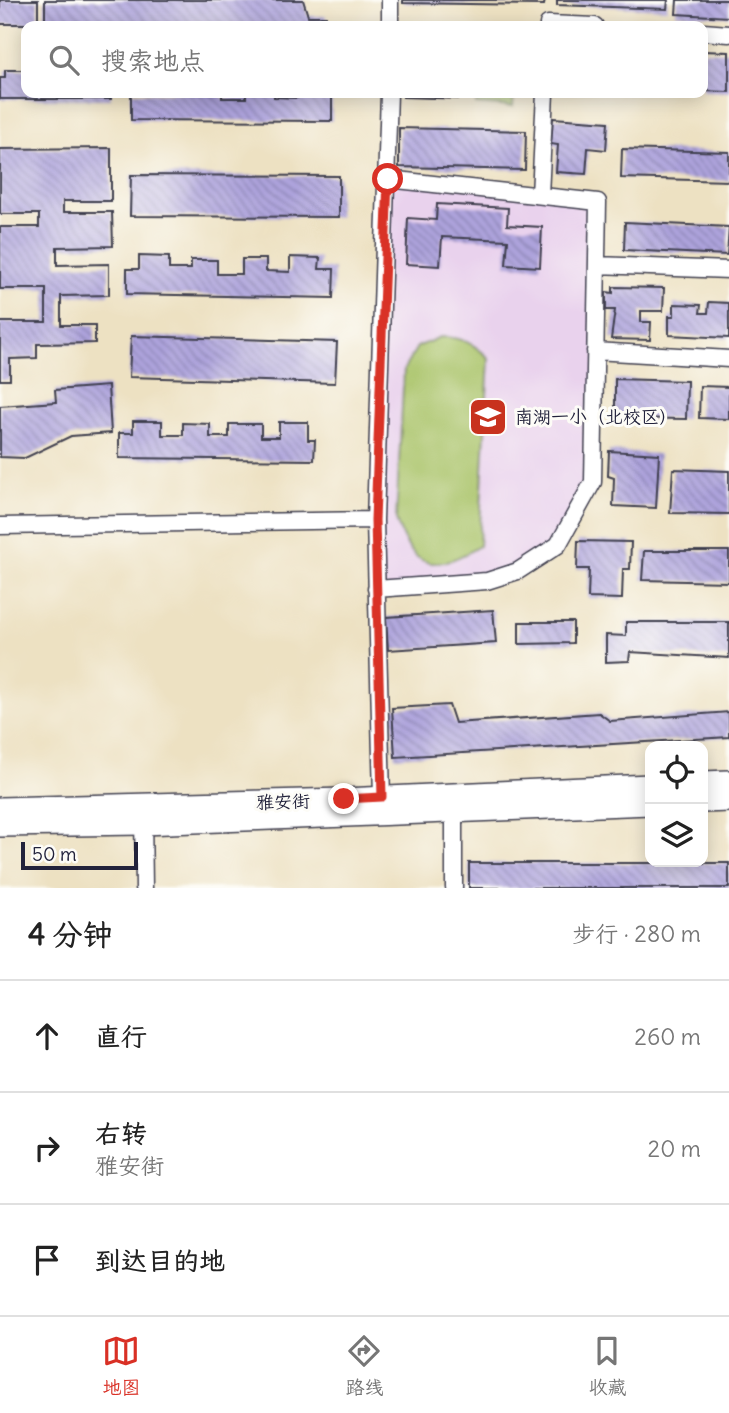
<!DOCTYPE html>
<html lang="zh">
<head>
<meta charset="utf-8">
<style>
	:root { --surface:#fff; --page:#f6f6f6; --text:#222; --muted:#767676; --line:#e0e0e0; --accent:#d93025 }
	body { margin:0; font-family:Delius,"LXGW WenKai TC",sans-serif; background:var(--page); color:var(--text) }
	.controls { position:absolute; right:21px; bottom:21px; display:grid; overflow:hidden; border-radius:14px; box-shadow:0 4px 18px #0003 }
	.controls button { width:63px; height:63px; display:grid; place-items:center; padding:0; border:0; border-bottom:2px solid var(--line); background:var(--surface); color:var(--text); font:35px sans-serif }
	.scale { position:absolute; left:21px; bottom:18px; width:117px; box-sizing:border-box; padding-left:7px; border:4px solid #22223b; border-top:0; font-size:19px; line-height:24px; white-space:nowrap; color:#22223b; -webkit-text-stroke:5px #fdfcf7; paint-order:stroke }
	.stop { position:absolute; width:21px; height:21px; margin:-16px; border:5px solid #d93025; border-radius:50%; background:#fff }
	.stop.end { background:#d93025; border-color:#fff; box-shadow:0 2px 7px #0008 }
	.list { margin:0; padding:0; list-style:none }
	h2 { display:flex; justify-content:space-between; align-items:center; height:91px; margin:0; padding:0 28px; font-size:30px }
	h2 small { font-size:23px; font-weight:400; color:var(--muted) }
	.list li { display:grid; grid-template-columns:46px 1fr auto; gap:21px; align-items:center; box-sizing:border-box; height:112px; padding:0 28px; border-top:2px solid var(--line) }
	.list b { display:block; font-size:26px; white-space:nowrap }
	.list p { margin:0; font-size:23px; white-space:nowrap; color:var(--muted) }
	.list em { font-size:23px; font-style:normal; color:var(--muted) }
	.icon { flex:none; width:38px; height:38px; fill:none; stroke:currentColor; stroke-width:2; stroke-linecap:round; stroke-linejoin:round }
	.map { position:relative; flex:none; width:729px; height:888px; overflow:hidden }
	.search { position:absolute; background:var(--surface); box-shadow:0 4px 18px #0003; left:21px; right:21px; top:21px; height:77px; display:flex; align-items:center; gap:18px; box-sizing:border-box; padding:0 24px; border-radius:14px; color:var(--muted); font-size:26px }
	.sheet { height:427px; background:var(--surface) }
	nav { display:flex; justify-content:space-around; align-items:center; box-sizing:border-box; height:98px; border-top:2px solid var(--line); background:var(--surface); font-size:19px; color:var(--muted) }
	nav a { display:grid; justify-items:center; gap:4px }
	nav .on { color:var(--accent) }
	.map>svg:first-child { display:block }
</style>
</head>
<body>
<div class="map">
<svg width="729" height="888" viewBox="0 0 729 888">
	<defs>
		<pattern id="park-tufts" width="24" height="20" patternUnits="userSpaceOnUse" patternTransform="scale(1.75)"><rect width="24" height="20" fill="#aac46a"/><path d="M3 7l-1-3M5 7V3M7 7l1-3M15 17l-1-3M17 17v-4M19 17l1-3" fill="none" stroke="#92a85d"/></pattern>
		<pattern id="building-back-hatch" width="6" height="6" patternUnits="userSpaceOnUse" patternTransform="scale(1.75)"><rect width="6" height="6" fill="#ada3dc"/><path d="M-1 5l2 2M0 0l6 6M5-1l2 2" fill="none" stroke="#8c84b4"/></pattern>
	</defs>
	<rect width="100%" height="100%" fill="#fdfcf7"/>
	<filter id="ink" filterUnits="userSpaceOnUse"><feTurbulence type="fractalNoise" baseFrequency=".0143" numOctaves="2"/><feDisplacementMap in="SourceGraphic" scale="14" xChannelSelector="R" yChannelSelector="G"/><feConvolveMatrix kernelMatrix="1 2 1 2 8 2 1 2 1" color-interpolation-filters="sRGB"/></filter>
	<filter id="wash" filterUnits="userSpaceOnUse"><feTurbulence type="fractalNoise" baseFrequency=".00686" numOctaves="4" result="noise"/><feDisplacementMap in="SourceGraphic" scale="28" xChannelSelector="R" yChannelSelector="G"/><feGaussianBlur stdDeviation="1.57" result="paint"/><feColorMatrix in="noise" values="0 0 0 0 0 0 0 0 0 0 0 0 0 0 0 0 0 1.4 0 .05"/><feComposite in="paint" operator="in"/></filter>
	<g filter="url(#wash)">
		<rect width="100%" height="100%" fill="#ede1c2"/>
		<path fill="#e9d2ed" d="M388 179 598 202 593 482 558 545 487 581 376 589Z"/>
		<path fill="url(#park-tufts)" stroke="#667352" stroke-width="2" d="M476 93H514L513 107 476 104Z"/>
		<path fill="#aac46a" stroke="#667352" stroke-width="2" d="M440 337C462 337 473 343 489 358L479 546C436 573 412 571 396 520L404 369 417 347Z"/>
		<g id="blocks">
			<path fill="url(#building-back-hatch)" d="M0 0H38V24H0Z
				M45 0H303L308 16H326V26H45Z
				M403 0H545L544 5 403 3Z
				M557 0H668L667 9 557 5Z
				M677 0H729V17L676 14Z
				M703 51 729 52V92L703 91Z
				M5 70H26V93H111V99H0V78H5Z
				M131 93H222V98H246V93H274V97L297 98 298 93H323V97H332V121L131 120Z
				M403 93H467L466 99 403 97Z
				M553 118 608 122 606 150 588 148 586 174 556 172 558 145 551 144Z
				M399 128 526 131 525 170 399 167Z
				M111 148V201H63V212H112L113 246 57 247V265L109 264V295L61 296V325H95V343L37 344V358L10 359V380H0V322H46V289H0V227H39V214H0V149Z
				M622 149 729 152V181L621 178Z
				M131 175 339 176V217L130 216Z
				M437 204 508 208 507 225 542 227 540 267 506 265 508 240 442 237 440 266 406 264 408 218 436 220Z
				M625 222 729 227 727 255 624 250Z
				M139 256 169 257V269H191V260H217V274H242V259H266V271L290 272V257L320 258 319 269H334L333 298 127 294V269H139Z
				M613 287 664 288 663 311H641V322H651L650 340 611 339 615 310H606V292L613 293Z
				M709 302 729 303V338L669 335V316H674V304L701 305 700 313H708Z
				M131 336 337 342 335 383 129 377Z
				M615 379 687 381 686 419 615 418Z
				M108 386 111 433 71 436 25 458 0 457V406L56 402 55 390Z
				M700 386 729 387V419L699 418Z
				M133 421H162V435H183V423L210 424V437H229V424H261V437H279V422H308V440H315L314 460 119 458V433H133Z
				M609 451 659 454 656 508 613 506 614 478 608 476Z
				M673 469 729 471V514L670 513Z
				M578 541 631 542 630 569H623L622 599 588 598 589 569H577Z
				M644 551H729V582L642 580Z
				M493 610 496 643 388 650 386 617Z
				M519 622H573V643L519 644Z
				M626 622H729V658L630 652 629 661 606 662V635L626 636Z
				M449 705 455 723 599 713 610 721 729 712V737L395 757 392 708Z
				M469 863H729V888H469Z"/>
		</g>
	</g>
	<g filter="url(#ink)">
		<use href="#blocks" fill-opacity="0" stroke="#403f4f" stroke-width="2"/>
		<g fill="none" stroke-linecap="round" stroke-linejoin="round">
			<defs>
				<path id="minor" d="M390 26V0
					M548 26V24L595 26
					M703 32 729 34
					M540 195 545 93
					M597 265 729 270
					M595 351 729 359
					M0 526 375 520
					M376 589 487 581 518 571 558 545 593 482 598 202 388 179
					M382 798 375 520 389 93
					M454 800V888
					M143 813 144 888"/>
				<path id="secondary" d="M703 782 729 781
					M703 802 729 801
					M0 808 344 799 650 785
					M0 826 143 824 650 804"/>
			</defs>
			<use href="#minor" stroke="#403f4f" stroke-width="19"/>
			<use href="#secondary" stroke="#403f4f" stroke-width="24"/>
			<use href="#minor" stroke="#fff" stroke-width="16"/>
			<use href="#secondary" stroke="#fff" stroke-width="21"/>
		</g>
	</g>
	<g fill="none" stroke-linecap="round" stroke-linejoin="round" filter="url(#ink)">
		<path stroke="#d93025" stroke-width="9" d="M344 799 382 797 375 520 388 179"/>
	</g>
	<defs>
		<symbol id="school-square" viewBox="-11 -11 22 22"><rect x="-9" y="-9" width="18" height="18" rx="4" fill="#c8321e" stroke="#fdfcf7"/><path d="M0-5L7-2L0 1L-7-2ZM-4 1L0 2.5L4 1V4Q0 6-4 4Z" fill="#fff"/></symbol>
	</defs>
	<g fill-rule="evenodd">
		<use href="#school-square" x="466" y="395" width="44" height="44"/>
	</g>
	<g text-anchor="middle" stroke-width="6" stroke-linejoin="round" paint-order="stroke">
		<g font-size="18" fill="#22223b" stroke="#fdfcf7" text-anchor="start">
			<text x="515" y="423">南湖一小（北校区）</text>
		</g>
		<g font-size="18" fill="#22223b" stroke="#fdfcf7">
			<text transform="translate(283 802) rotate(-2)" y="6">雅安街</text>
		</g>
	</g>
</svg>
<div class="controls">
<button><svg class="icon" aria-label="locate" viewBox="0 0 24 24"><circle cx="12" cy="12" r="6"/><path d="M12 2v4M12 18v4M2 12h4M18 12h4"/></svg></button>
<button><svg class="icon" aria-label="layers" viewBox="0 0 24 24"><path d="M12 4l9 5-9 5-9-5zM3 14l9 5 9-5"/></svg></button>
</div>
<div class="scale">50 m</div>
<div class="stop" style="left:388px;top:179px"></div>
<div class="stop end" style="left:344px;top:799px"></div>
<div class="search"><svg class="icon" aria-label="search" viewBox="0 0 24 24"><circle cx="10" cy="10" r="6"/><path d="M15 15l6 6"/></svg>搜索地点</div>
</div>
<section class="sheet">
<h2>4 分钟<small>步行 · 280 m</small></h2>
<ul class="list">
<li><svg class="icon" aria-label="ahead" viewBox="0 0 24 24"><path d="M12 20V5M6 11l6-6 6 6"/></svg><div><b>直行</b></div><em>260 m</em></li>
<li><svg class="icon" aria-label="right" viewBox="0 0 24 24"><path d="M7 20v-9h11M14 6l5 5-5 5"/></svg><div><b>右转</b><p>雅安街</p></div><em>20 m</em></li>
<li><svg class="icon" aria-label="arrive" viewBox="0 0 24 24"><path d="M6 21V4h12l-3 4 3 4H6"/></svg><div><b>到达目的地</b></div></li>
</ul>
</section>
<nav>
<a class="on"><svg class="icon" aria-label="map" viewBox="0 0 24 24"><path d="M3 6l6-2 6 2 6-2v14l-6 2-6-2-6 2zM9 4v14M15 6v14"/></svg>地图</a>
<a><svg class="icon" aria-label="directions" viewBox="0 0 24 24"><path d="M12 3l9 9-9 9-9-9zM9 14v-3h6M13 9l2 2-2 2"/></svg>路线</a>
<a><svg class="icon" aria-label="saved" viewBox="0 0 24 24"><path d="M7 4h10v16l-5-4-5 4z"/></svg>收藏</a>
</nav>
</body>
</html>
